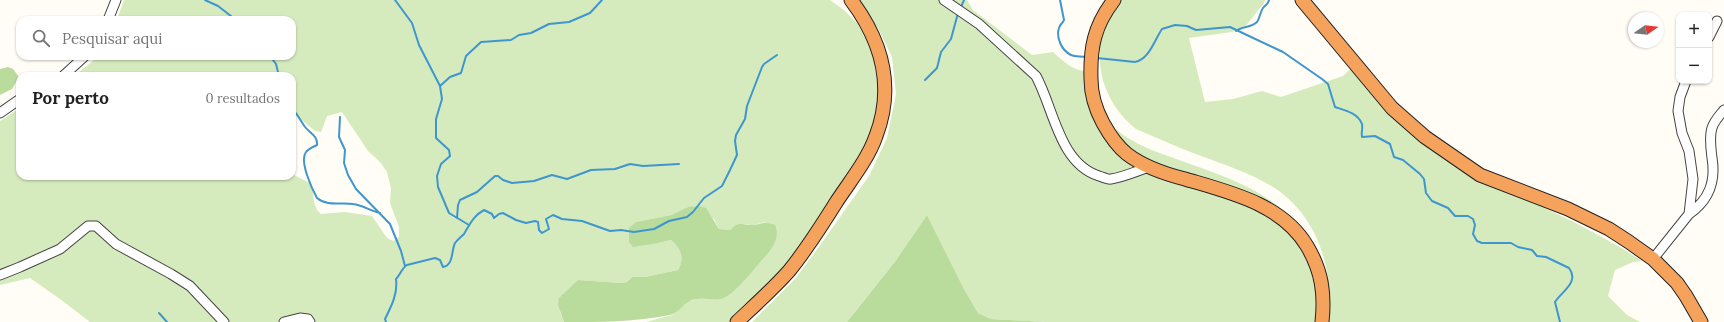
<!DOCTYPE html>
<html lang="pt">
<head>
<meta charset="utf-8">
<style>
	:root { --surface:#fff; --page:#f6f6f6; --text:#222; --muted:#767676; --line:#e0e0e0 }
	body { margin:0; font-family:Lora,serif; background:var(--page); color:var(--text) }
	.controls { position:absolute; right:12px; top:12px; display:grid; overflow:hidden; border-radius:8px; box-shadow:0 1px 3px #0004 }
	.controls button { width:36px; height:36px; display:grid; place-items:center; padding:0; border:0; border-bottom:1px solid var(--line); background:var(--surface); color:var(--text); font:20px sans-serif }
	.compass { position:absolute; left:1628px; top:12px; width:36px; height:36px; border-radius:50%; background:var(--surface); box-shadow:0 1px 3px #0004; rotate:76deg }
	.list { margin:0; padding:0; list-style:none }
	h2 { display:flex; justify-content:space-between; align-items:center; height:52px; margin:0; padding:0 16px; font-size:17px }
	h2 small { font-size:13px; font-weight:400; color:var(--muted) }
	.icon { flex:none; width:22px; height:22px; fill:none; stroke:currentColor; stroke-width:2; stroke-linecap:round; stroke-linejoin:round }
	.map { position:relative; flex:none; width:1724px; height:322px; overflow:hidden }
	.search { position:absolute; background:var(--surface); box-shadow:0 1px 3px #0004; left:16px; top:16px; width:280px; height:44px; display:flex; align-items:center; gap:10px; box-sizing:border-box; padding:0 14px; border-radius:12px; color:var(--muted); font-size:15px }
	.panel { position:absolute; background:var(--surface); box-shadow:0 1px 3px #0004; left:16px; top:72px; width:280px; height:108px; border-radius:12px }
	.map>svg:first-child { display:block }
</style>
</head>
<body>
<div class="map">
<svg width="1724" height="322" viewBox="0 0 1724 322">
	<rect width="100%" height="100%" fill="#fffdf5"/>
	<path fill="#d5ebbd" d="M124 0H830L844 10 858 24 874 52 883 90 875 137 810 240 733 322H646L672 315 690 301 698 299 724 298 765 222C761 223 756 225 752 225 741 225 739 220 730 230L719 229 714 219 688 207 671 215 636 222 658 243 671 240C681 249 685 258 678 270L645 277H632L627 282 621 283 578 280 560 312 564 322H90L60 299 30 278 0 285V121L20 108V176H270L271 177 292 176V174L312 184C314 195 312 207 321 214L345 212 372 216 387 238 393 241 399 237V227L390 203 391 189 387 172 380 162 368 151 342 112 327 116 321 132 315 131 292 112V76H74L93 61 96 56H292V20H117Z
		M849 0H967L973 10 1032 55 1053 52C1063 61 1074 72 1088 71 1094 89 1098 109 1111 124 1123 139 1153 151 1171 157 1216 174 1279 190 1303 236 1308 245 1316 276 1318 286 1320 297 1317 311 1316 322H1046L991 319 978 313 964 289 927 215 894 263 847 322H752L795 279 821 244 869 176 887 138 896 94 892 57 878 28 856 4Z
		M1116 0H1265L1264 3 1244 28 1232 32 1189 38 1205 102 1233 99 1262 91 1281 97 1343 76 1354 65 1395 109 1491 183 1572 221 1620 247 1642 261 1633 262 1615 270 1608 296 1627 315 1640 322H1329C1333 273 1321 222 1279 191 1256 175 1228 166 1201 156 1179 148 1158 138 1136 129 1113 111 1098 82 1100 52 1100 47 1099 42 1100 37 1104 24 1111 12 1116 0Z"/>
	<path fill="#b9dc9c" d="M8 67 13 69 19 77 12 89 0 95V69Z
		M699 206 706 208 719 229 730 230C740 219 742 226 753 225 764 224 763 221 775 225 781 239 771 250 762 260 754 269 732 298 720 299 710 300 699 297 690 301 683 305 678 313 670 315 636 322 599 322 564 322L558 305 559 298 578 280 621 283 627 282 632 277H645L678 270C685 258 681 249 671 240L658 243 633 247 629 242V228L636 222 671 215 688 207Z
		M927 215 964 289 978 313 991 319 1046 322H847L894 263Z"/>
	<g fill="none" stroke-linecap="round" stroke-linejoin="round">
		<path stroke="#3f96cf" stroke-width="2" d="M205 0 218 6 236 20
			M395 0 412 23 419 45 440 86 442 99 436 119V138L449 150 450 156 441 164 437 176 438 187 449 213 469 225
			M1060 0 1064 20C1063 23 1060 24 1059 28 1056 37 1061 50 1071 55 1075 57 1081 56 1086 57
			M961 7 964 0
			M1236 31C1243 26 1251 28 1257 22 1260 18 1260 12 1263 8 1266 4 1268 5 1269 0
			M270 56 276 64 279 76
			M1097 58 1135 62C1149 60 1155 39 1162 29L1175 25 1187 26 1196 30 1230 27 1283 52 1322 79 1328 84 1335 107C1344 110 1358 113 1362 124 1363 128 1361 133 1362 137L1375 136 1390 144 1394 157 1403 160 1420 174 1424 179 1426 193 1432 201 1448 208 1455 216H1468L1473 219 1475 225 1473 234 1477 241 1482 243H1511L1518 247 1532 250 1537 256 1546 257 1569 268C1580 282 1561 292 1555 302L1560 322
			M925 80 937 68 941 52 951 39 958 13
			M440 86 450 77 461 73 466 56 481 42 511 40 519 35 531 33 549 24 569 22 590 13 602 0
			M292 109C298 114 301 122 305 127 310 133 318 136 317 145 313 147 308 149 306 152 299 161 312 189 317 198 328 207 340 202 353 204 363 205 370 211 380 213
			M340 117 339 137 345 150 344 163 348 175 356 189 390 224 401 251 405 266
			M457 218 458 205 460 200 477 192 495 176H498L503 180 512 183 534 181 552 175 567 179 591 170 615 169 630 164 643 166 679 164
			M159 313 167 322
			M386 322 385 319C391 307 398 294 396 279 400 275 402 268 407 265L435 258 440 260 443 267C454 265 451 251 455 243 458 239 461 237 464 234 470 224 473 216 484 210L492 214 494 218 499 214 503 213 516 220 526 223 535 221 538 222 539 230 542 233 549 229 546 219 553 215 562 219 582 221 610 231 621 230 634 232 654 229 669 221 687 217 693 212 704 198 722 186 730 170 737 155 735 141 736 135 745 119 747 106 762 67 764 64 777 55"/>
		<defs>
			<path id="minor" d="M944 0 979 24 1036 76C1054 109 1059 163 1099 176 1103 177 1107 180 1111 179 1124 177 1137 171 1149 167
				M108 20 116 0
				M1709 37 1717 21
				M63 76 85 56
				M0 113 20 99
				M1689 214C1709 200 1716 182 1712 158 1711 149 1709 137 1712 128 1714 121 1720 115 1724 110
				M1653 259 1689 214 1693 179 1689 151 1682 133 1678 111 1680 97 1686 81
				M0 275 20 267 60 249 88 226H96L116 244 171 274 190 286 224 322
				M284 322 300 318 308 319 310 322"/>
			<path id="highway" d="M1114 0C1094 26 1090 48 1091 79 1091 95 1096 110 1103 123 1109 134 1117 146 1127 154 1144 167 1165 174 1185 179 1229 192 1282 204 1307 246 1322 271 1325 294 1322 322
				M1302 0 1392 108 1425 137 1480 175 1568 209 1609 229 1629 242 1653 259 1677 283 1686 296 1701 322
				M737 322C755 305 773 289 789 271 807 249 822 225 837 201 851 180 868 159 876 136 895 86 882 41 851 0"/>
		</defs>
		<use href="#minor" stroke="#444" stroke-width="11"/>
		<use href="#highway" stroke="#222" stroke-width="15"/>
		<use href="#minor" stroke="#fff" stroke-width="9"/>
		<use href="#highway" stroke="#f5a25d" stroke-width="13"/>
	</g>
</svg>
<div class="controls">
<button>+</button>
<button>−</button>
</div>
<svg class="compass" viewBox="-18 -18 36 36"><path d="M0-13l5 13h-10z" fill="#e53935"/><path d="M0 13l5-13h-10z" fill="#767676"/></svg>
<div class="search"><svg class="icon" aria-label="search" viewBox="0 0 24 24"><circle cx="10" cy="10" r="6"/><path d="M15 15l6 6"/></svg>Pesquisar aqui</div>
<section class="panel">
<h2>Por perto<small>0 resultados</small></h2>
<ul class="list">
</ul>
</section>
</div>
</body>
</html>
